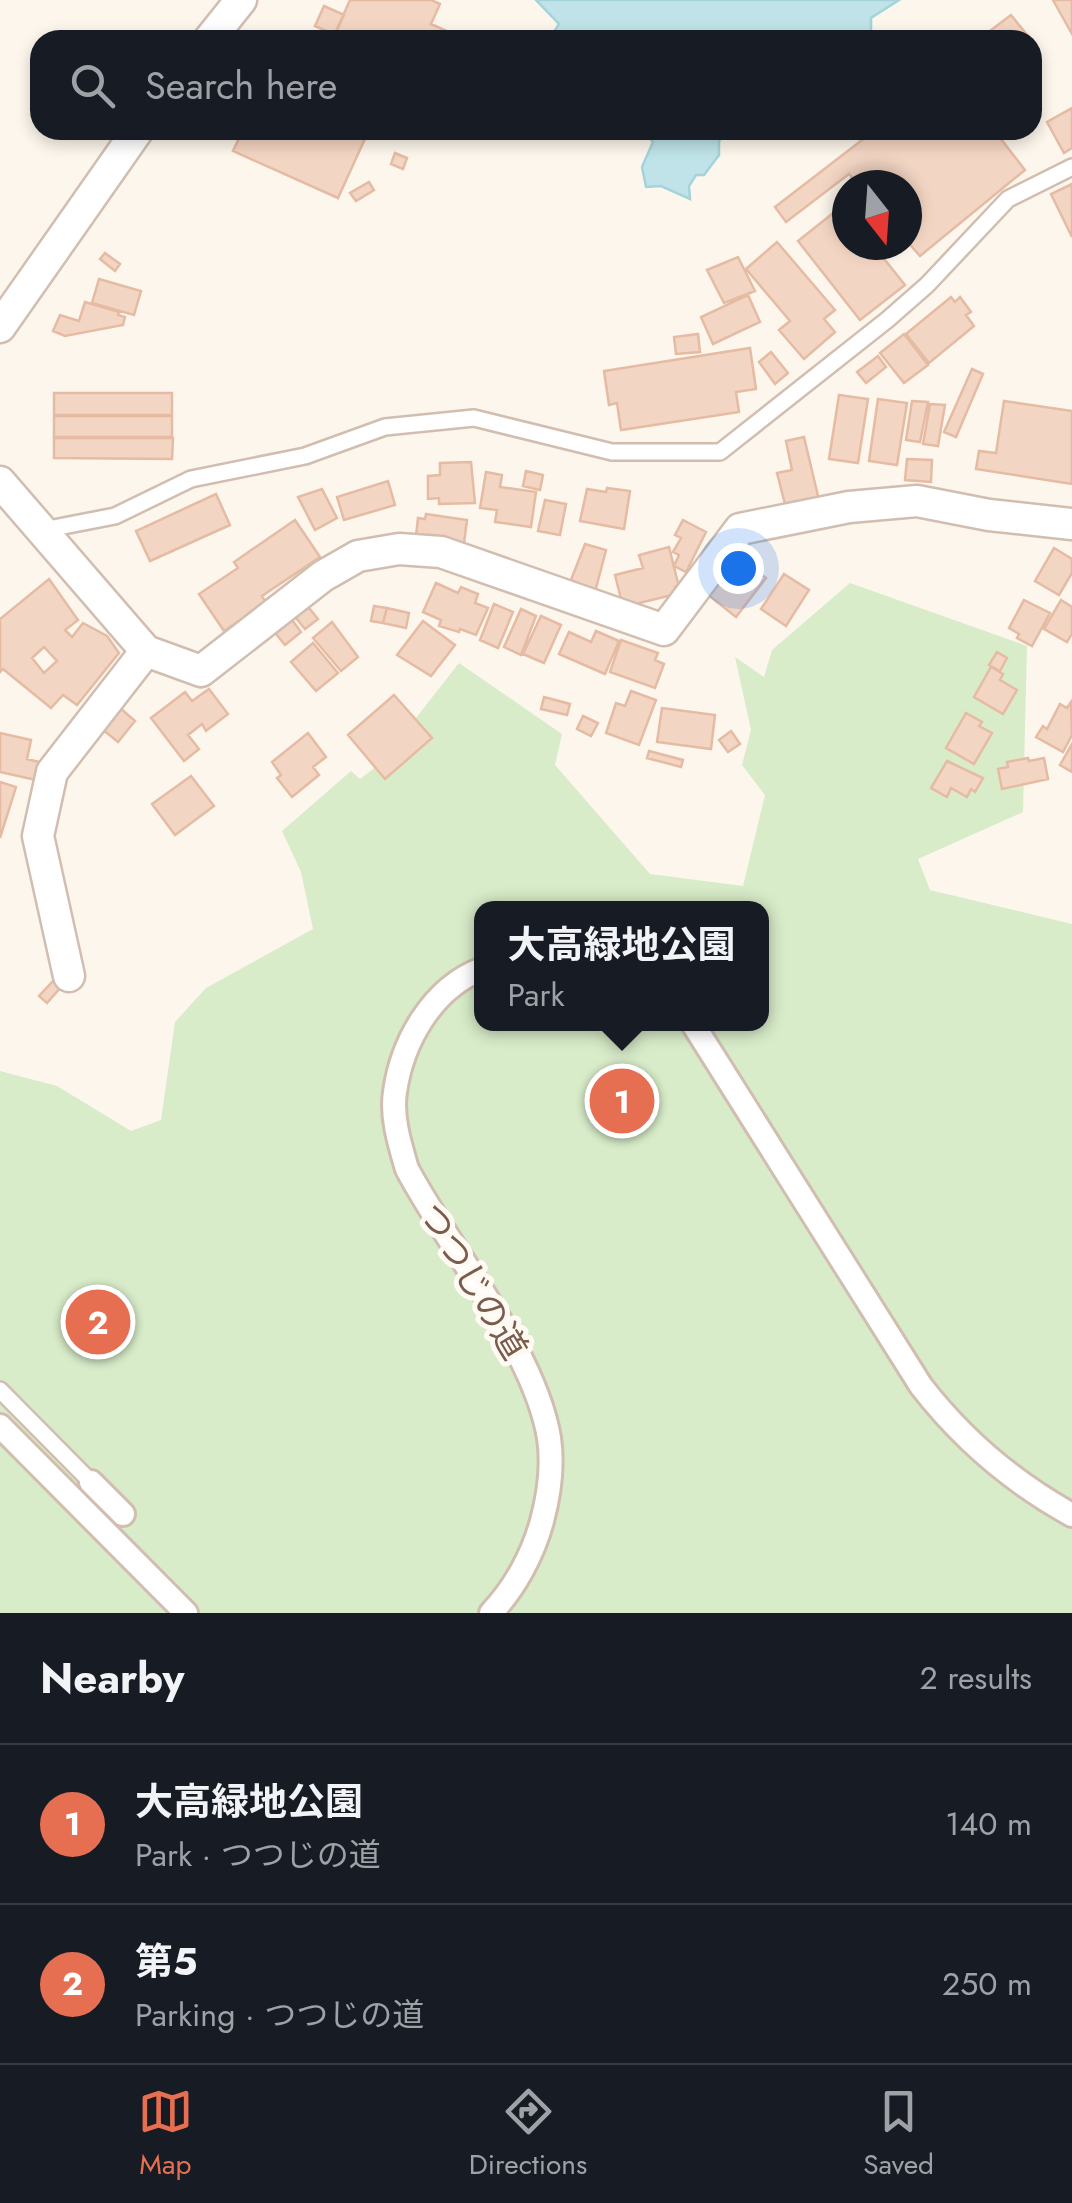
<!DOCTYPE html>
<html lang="en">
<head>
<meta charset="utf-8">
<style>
	:root { --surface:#171b24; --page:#242831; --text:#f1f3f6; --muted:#9ea1a6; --line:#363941; --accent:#e76f51 }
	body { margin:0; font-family:Jost,"Noto Sans JP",sans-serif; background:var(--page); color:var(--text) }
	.compass { position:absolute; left:832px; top:170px; width:90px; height:90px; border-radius:50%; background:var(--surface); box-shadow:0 5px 15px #0003; rotate:163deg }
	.you { position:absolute; left:738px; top:568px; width:35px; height:35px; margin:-25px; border:8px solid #fff; border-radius:50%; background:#1a73e8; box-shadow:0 0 0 15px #1a73e833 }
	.badge { display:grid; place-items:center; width:65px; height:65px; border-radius:50%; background:var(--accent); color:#fff; font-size:32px; font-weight:700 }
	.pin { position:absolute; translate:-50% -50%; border:5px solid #fff; box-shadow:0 2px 10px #0006 }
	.popup { position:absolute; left:474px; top:901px; width:295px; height:130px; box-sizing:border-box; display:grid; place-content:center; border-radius:20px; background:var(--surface); filter:drop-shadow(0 2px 8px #0005); font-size:32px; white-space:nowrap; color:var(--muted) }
	.popup b { font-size:38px; color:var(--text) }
	.popup::after { content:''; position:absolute; left:50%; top:100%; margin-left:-20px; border:20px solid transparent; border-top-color:var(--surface) }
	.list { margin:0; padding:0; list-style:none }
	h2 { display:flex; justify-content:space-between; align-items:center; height:130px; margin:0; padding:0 40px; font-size:42px }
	h2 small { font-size:32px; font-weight:400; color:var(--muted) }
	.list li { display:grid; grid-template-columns:65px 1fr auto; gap:30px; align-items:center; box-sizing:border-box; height:160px; padding:0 40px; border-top:2px solid var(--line) }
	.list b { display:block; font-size:38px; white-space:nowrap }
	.list p { margin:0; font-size:32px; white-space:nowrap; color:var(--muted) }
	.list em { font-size:32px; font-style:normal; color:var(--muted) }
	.icon { flex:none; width:55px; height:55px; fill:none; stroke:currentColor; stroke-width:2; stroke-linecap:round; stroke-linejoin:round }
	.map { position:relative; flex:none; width:1072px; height:1613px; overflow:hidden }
	.search { position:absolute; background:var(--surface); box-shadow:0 5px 15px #0003; left:30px; right:30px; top:30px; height:110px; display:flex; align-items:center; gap:25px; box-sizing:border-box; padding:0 35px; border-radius:30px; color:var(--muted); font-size:38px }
	.sheet { height:450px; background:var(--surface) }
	nav { display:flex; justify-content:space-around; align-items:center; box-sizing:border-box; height:140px; border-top:2px solid var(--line); background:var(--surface); font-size:28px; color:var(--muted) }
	nav a { display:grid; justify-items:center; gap:5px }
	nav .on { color:var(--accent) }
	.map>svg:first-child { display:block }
</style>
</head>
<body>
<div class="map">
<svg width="1072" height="1613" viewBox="0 0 1072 1613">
	<rect width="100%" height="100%" fill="#fdf6ec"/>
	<path fill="#d8ecc9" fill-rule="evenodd" d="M850 583 1027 646 1023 812 918 859 930 890 1072 924V1613H0V1071L57 1086 131 1131 161 1120 175 1022 206 988 313 929 301 872 282 831 351 771 360 779 419 734 412 723 459 663 562 734 555 765 650 874 743 886 765 795 742 765 751 730 735 657 764 677 772 650ZM482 908H762V1024H482Z"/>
	<path fill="#bfe3e8" stroke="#a5d3da" stroke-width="2.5" d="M536 0H899L871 18V40H549L559 24Z
		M642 130H729L719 141V155L704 175H696L689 186 690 199 661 186 646 187 642 167 653 142Z"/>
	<path fill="#f3d5c3" stroke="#e6bba3" stroke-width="2.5" fill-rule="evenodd" d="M350 0H431L440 4 431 24 460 37 458 40H332Z
		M1053 0H1072V34Z
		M324 6 344 15 335 35 315 26Z
		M1011 15 1028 36 1022 40H978Z
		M1072 108V148L1064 153 1047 122Z
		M243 130H369L338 198 233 151Z
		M875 130H994L1025 170 920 256 907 241V185H858L849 174 786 222 775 207Z
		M395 153 407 158 403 169 391 164Z
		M369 182 374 190 356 201 350 193Z
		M1072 184V237L1051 194Z
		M842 206 847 212V245H873L905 285 860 320 798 241Z
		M777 242 835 310 824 319 835 332 804 359 779 330 790 321 746 269Z
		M105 253 120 264 115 271 100 259Z
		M738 257 755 291 724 303 707 270Z
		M99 279 141 291 134 315 92 303Z
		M748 295 760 322 713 344 701 317Z
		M951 297 955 302 960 297 971 312 966 315 974 326 929 363 906 334Z
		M85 302 119 312 118 315 125 317 123 325 65 336 53 331 60 315 79 321Z
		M698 334 700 352 676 354 674 337Z
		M904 334 928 365 904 383 880 353Z
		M750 348 756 389 736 392 739 412 621 430 617 403 609 405 604 371Z
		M771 352 788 373 775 384 759 362Z
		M878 356 886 367 866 383 857 372Z
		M972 369 983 374 956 437 944 432Z
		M54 393H172V415H54Z
		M839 395 868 399 858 463 829 459Z
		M878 399 907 403 897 465 869 461Z
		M912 401 928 402 920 442 906 440Z
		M1004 401 1072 411V484L976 469 979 451 996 453Z
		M930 404 945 405 938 446 923 444Z
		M54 416H172V437H54Z
		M804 437 819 500 786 508 777 473 792 470 786 441Z
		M54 438H173L172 459 54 458Z
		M907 459 932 460 931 482 905 480Z
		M471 462 475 503 439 504V498L428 499V476L440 475V463Z
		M526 471 543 475 540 490 523 486Z
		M486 472 502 475 500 487 536 492 531 527 495 522 497 510 480 508Z
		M388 481 395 505 344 520 337 497Z
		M607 488 630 491 624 529 580 521 587 489 606 492Z
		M322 489 337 518 315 530 298 497Z
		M216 494 230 525 150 561 136 531Z
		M545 500 566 504 560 535 538 531Z
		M426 514 467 520 464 543 416 536 418 518 425 519Z
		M295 520 320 557 262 596 266 603 224 631 199 594 238 568 234 562Z
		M683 520 706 532 686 572 674 566 679 555 673 552 681 538 675 535Z
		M585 544 606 550 595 592 574 586 575 582 571 580Z
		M669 547 679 587H675L676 594 623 607 615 575 643 568 639 555Z
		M1054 548 1072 559V573L1059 595 1035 581Z
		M734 554 766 578 736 617 702 590Z
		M784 574 809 590 786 626 761 609Z
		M49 579 78 620 65 630 72 637 83 623 107 636 119 653 77 705 63 695 51 708 3 669 0 672V619ZM44 647 57 661 44 673 32 658Z
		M436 583 458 593 461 587 478 594 475 603 488 608 476 635 460 629 459 632 439 626 441 620 423 612Z
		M1024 600 1050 613 1032 646 1017 638 1019 634 1009 628Z
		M1061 600 1072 607V634L1067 642 1044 629Z
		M305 603 318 619 305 629 292 613Z
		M494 604 513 612 498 648 480 640Z
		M374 606 387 608 383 623 371 621Z
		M387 608 409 613 406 628 383 623Z
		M521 609 536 616 521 655 504 647Z
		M289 616 301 632 285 645 272 629Z
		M541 616 561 625 544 663 523 654Z
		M423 621 455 645 431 676 397 655Z
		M332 622 358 657 341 671 313 638Z
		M596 631 619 641 605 674 559 654 569 632 591 642Z
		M621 640 658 653 655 660 664 664 655 688 610 672Z
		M313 643 338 673 316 691 291 662Z
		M997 652 1007 658 1000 671 989 665Z
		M991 667 1003 674 1000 680 1017 690 1003 714 974 697Z
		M209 689 228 714 206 731 202 724 188 735 199 749 184 761 151 718 185 692 192 701Z
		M631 691 656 700 639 745 606 733 616 703 625 706Z
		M394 695 432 738 385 779 348 735Z
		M544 697 570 704 567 715 541 709Z
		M1071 702 1072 735 1063 752 1036 737 1043 726 1047 729 1060 704 1067 708Z
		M120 708 135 721 118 742 102 729Z
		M662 708 715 715 711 749 657 742Z
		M966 713 982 722 979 726 992 733 974 764 946 748Z
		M583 716 598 723 591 736 577 729Z
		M731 731 740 744 728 752 719 740Z
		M0 733 31 740 27 759 39 762 36 780 0 772Z
		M308 733 326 757 313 767 319 775 292 797 277 778 281 775 272 762Z
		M1072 744V772L1060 765Z
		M649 751 683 760 681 767 647 758Z
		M1028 758 1029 761 1044 758 1048 779 1002 789 998 769 1008 767 1007 762Z
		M947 761 983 778 975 792 971 789 967 797 951 788 947 797 931 788Z
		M191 776 214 806 175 835 152 804Z
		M0 782 16 787 0 838Z
		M54 980 61 987 47 1003 39 996Z"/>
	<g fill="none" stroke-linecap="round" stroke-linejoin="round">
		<defs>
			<path id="service" d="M43 530 115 516 191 479 305 456 385 427 474 418 612 452H720L887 320 927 285 1008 199 1072 167
				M0 1390 91 1482"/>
			<path id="pedestrian" d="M482 969C432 988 402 1042 395 1092 391 1117 400 1145 407 1169 449 1248 535 1352 549 1438 553 1465 549 1495 542 1521 533 1554 515 1588 491 1613
				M693 1024 921 1386C963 1440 1012 1482 1072 1515
				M0 1426 186 1613
				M91 1482 123 1514"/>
			<path id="minor" d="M209 40 241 0
				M0 327 138 130
				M0 482 146 651 201 671 323 576 358 556 399 549 441 552 664 630 740 529 849 507 917 501 989 515 1072 524
				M69 976 38 836 52 772 146 651"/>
		</defs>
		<use href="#service" stroke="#d1beb0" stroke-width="20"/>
		<use href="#pedestrian" stroke="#d1beb0" stroke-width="28"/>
		<use href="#minor" stroke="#d1beb0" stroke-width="35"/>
		<use href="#service" stroke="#fff" stroke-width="15"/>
		<use href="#pedestrian" stroke="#fff" stroke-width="22"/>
		<use href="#minor" stroke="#fff" stroke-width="30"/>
	</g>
	<g text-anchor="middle" stroke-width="10" stroke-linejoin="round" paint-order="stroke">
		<g font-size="35" fill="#7a5c4d" stroke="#fffaf3">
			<text transform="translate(473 1281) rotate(59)" y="12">つつじの道</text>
		</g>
	</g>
</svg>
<svg class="compass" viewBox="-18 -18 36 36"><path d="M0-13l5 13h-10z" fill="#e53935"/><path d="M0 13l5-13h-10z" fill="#9ea1a6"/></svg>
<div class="you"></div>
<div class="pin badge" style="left:622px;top:1101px">1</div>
<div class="popup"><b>大高緑地公園</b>Park</div>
<div class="pin badge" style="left:98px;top:1322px">2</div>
<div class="search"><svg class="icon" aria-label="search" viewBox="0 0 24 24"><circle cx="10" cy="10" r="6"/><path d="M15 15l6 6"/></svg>Search here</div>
</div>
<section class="sheet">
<h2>Nearby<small>2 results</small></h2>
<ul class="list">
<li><span class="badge">1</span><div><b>大高緑地公園</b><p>Park · つつじの道</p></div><em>140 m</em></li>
<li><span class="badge">2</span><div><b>第5</b><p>Parking · つつじの道</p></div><em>250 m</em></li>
</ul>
</section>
<nav>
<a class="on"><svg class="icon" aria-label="map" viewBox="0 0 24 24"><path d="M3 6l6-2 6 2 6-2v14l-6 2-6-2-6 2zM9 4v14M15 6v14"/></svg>Map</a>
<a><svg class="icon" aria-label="directions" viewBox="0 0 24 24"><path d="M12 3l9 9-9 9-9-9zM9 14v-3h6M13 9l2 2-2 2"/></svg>Directions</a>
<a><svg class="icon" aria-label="saved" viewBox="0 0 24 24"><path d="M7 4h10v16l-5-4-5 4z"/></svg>Saved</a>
</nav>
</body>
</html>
